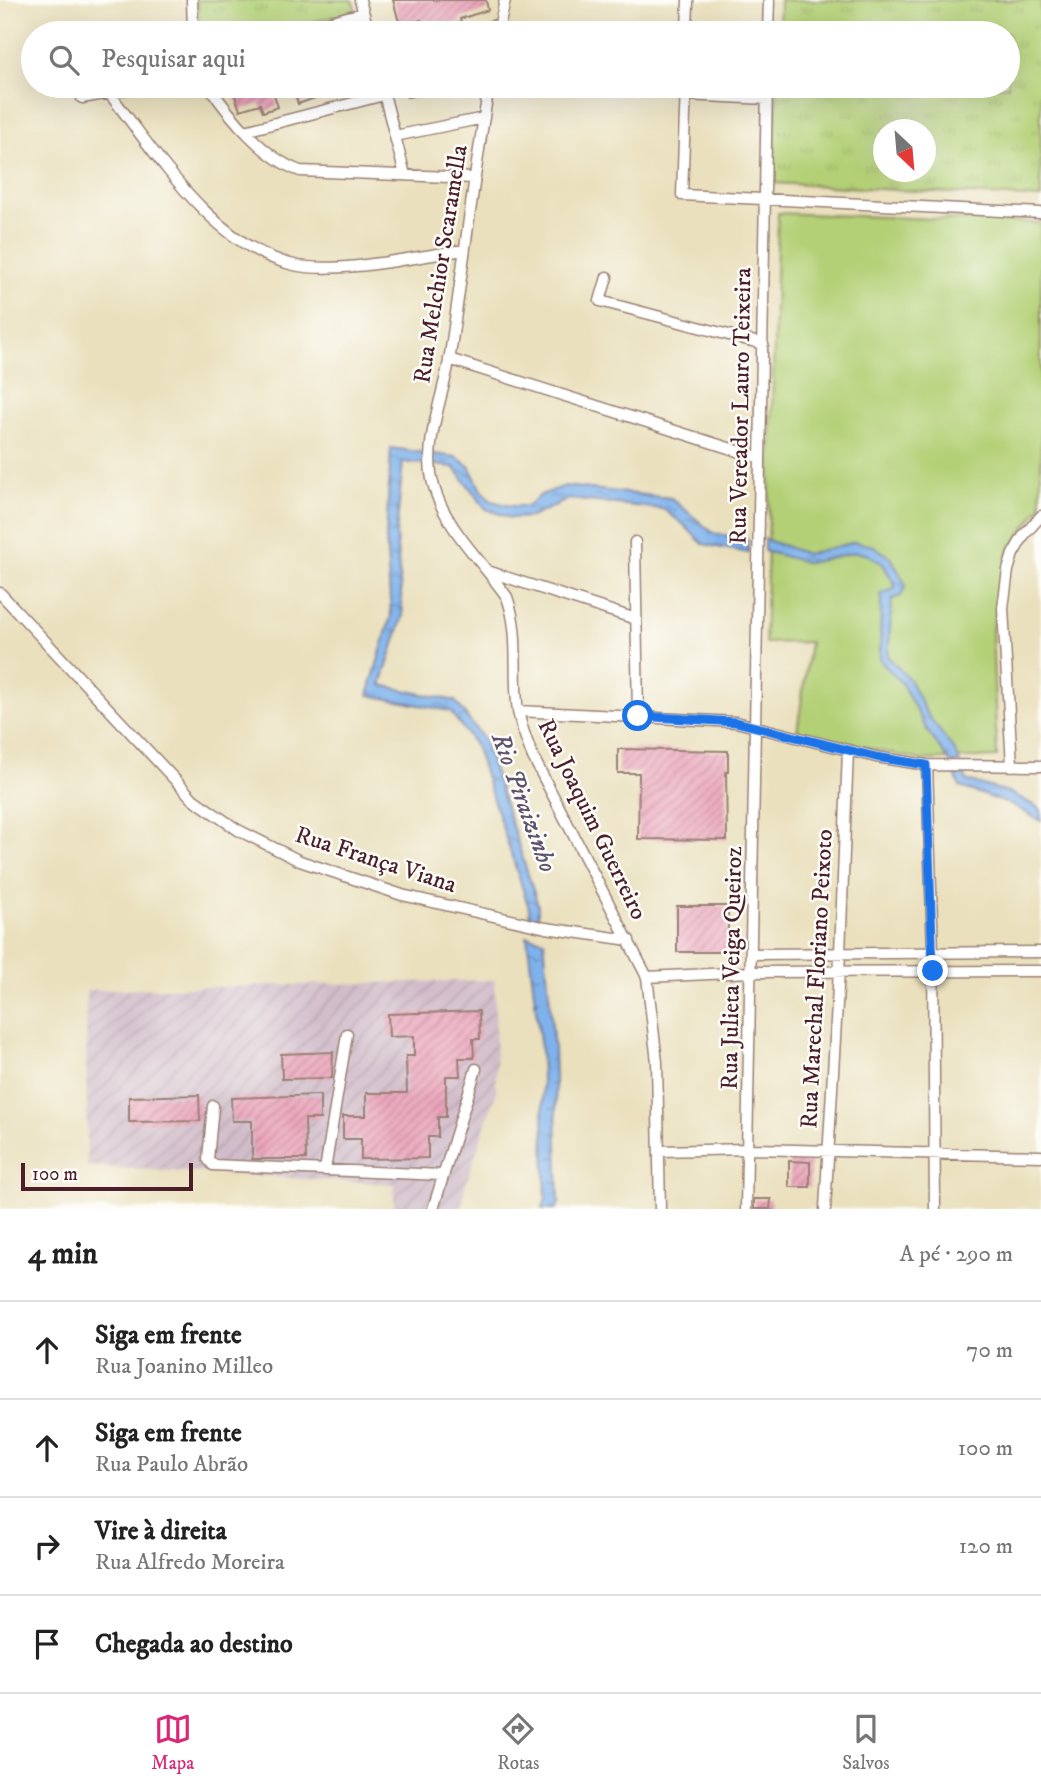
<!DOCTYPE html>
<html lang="pt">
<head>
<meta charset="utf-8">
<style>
	:root { --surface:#fff; --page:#f6f6f6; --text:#222; --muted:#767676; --line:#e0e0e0; --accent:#db2777 }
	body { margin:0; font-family:"IM FELL DW Pica",serif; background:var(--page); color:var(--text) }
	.compass { position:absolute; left:873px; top:119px; width:63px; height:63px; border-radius:50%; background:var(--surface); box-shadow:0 7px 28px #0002; rotate:154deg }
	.scale { position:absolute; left:21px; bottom:18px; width:172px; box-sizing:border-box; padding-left:7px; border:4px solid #4a1f2b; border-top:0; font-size:19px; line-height:24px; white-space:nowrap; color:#4a1f2b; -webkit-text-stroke:5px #fdfcf7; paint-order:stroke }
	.stop { position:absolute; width:21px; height:21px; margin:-16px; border:5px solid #1a73e8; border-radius:50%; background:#fff }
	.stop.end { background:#1a73e8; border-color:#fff; box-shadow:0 2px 7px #0008 }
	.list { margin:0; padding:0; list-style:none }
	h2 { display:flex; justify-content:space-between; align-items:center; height:91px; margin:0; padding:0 28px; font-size:30px }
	h2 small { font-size:23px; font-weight:400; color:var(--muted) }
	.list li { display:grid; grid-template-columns:46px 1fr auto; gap:21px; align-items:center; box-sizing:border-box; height:98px; padding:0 28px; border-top:2px solid var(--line) }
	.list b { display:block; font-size:26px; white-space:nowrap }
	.list p { margin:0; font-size:23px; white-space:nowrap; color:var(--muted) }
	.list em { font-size:23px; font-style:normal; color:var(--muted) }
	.icon { flex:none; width:38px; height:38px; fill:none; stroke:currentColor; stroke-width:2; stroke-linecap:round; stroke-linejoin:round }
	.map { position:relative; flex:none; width:1041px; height:1209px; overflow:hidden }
	.search { position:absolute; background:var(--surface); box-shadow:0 7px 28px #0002; left:21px; right:21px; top:21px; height:77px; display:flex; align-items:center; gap:18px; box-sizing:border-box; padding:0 24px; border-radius:38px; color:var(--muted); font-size:26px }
	.sheet { height:483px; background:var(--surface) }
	nav { display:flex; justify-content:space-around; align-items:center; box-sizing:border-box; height:98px; border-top:2px solid var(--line); background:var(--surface); font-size:19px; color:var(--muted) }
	nav a { display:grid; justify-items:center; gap:4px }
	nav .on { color:var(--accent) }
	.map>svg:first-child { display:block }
</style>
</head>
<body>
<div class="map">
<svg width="1041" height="1209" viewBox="0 0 1041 1209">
	<defs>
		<pattern id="industrial-furrows" width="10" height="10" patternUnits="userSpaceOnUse" patternTransform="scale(1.75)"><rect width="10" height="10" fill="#d1bdca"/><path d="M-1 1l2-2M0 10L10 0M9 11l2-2" fill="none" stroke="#b5a2ae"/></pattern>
		<pattern id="park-tufts" width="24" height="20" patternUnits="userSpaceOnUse" patternTransform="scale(1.75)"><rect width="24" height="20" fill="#b3d076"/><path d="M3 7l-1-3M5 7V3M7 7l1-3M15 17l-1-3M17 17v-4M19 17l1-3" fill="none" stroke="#9bb266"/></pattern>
		<pattern id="water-ripples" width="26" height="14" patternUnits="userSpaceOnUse" patternTransform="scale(1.75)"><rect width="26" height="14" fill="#7fb2ec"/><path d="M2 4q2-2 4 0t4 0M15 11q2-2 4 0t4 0" fill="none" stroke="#6a90bf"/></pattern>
		<pattern id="building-hatch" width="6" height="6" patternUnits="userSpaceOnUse" patternTransform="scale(1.75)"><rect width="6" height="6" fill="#eba1b9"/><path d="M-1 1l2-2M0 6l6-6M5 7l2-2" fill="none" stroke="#c08397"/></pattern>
	</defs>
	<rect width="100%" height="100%" fill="#fdfcf7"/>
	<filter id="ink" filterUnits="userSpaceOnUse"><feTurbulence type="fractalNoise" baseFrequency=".0143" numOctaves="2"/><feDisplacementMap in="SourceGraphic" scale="14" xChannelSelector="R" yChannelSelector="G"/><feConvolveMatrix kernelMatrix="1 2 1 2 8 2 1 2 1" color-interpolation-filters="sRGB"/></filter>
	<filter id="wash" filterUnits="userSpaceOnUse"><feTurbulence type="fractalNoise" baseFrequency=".00686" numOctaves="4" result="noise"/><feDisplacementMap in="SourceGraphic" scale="28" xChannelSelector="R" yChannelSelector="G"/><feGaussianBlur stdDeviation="1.57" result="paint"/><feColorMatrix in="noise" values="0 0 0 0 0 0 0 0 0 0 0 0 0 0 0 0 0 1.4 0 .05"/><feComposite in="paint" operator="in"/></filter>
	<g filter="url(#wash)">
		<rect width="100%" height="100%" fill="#eae0bd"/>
		<path fill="url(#industrial-furrows)" d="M495 980 496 1093 464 1189 462 1209H394V1184L87 1166 86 990Z"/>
		<path fill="#b3d076" stroke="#7e7850" stroke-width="2" d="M778 213 1041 223V506L1009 550 992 630 997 757 921 760 797 732 810 642 765 643Z"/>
		<path fill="url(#park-tufts)" stroke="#7e7850" stroke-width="2" fill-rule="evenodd" d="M197 0H352L356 11 268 33H200Z
			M780 0H1041V198L773 183 777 86H1008V33H779ZM884 130H926V172H884Z"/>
		<path fill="url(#water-ripples)" stroke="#64688c" stroke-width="2" d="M391 448 456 457 469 466 480 488 491 501 511 506H527L541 495 565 486 671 498 713 533 748 539V553L703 544 683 524 663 509 569 499 531 517 510 518 486 509 454 467 403 462 396 535 403 616 381 685 455 701 484 740 538 905V925L530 924 529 908 475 745 450 711 368 695 391 616 386 537Z
			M764 539 807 554 855 542 874 546 891 558 906 585 901 596 892 599 888 657 909 679 927 714 955 751 960 763H951L928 732 902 684 880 660 881 594 894 589 895 585 883 564 868 555 856 552 809 563 764 551Z
			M965 774 966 780 1013 794 1041 809V821L1010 804 960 787 955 775Z
			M527 936 544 940 554 1049 559 1204 556 1209H542L546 1200 541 1050Z"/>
		<g id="blocks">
			<path fill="url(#building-hatch)" d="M393 0H486L488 10 460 19 461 22 424 31 421 20 400 26Z
				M251 86 252 91 271 86 278 107 263 112 260 104 240 110 233 90Z
				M293 86H343L344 88 298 104Z
				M405 86H424L425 94 407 97Z
				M618 749 728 751V772H726L727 840 638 839 639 773H618Z
				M677 906H728V952H677Z
				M479 1011 480 1039H473L474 1058H459L460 1076H446V1117H438V1137H428V1158L361 1159V1139H343V1116H366V1093H407L406 1056H414V1036L389 1037 388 1014Z
				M333 1052 332 1078 282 1079 281 1054Z
				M199 1095 200 1121 129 1122V1097Z
				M320 1095V1119H305L306 1159H252V1121H232L231 1098Z
				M789 1161 810 1162V1187H789Z
				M754 1199H771L770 1209H754Z"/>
		</g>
	</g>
	<g filter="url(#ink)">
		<use href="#blocks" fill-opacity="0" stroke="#9a8074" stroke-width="2"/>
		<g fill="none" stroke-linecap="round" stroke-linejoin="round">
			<defs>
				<path id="minor" d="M192 0 193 33
					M360 0 369 33
					M285 33 363 13
					M463 33 500 24
					M498 33 505 0
					M687 33 688 0
					M768 33 769 0
					M140 86 109 93C157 154 214 247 294 265 338 275 418 256 464 250
					M209 86C230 117 264 158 300 171L474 178
					M382 86 405 175
					M489 86C474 175 463 266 450 355 444 397 421 445 434 487 446 529 483 562 507 597 521 636 512 671 518 711 521 727 527 742 533 757L647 977 657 1062 660 1209
					M686 86 682 195 1041 213
					M685 95 767 99
					M82 98 109 93
					M245 131 384 95
					M395 136 484 118
					M607 277 600 301 763 344
					M449 359 760 458
					M635 542 638 716
					M490 572 636 619
					M0 593 193 799 238 830 300 861 402 895 546 928 629 940
					M518 711 736 722 876 757 927 765 1041 766
					M927 765 933 953 935 1209
					M1012 766 1003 608 1008 570 1013 554 1024 535 1041 516
					M751 954 1041 952
					M647 977 751 972 1041 971
					M213 1106 208 1159 213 1165 442 1175
					M659 1151 749 1149 1041 1156
					M325 1170 347 1034
					M433 1209 476 1069
					M746 1209 767 86
					M825 1209 840 953 848 751"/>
			</defs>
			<use href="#minor" stroke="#9a8074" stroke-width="13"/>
			<use href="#minor" stroke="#fff" stroke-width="10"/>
		</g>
	</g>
	<g fill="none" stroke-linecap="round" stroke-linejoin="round" filter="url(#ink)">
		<path stroke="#1a73e8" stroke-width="9" d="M638 716 736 722 876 757 926 765 933 971"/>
	</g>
	<g text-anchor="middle" stroke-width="5" stroke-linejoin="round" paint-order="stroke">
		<g font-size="24" fill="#4a1f2b" stroke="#fdfcf7">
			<text transform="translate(440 264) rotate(-81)" y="8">Rua Melchior Scaramella</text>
			<text transform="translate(740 406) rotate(-89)" y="8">Rua Vereador Lauro Teixeira</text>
			<text transform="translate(593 819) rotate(64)" y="8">Rua Joaquim Guerreiro</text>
			<text transform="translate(376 859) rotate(18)" y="8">Rua França Viana</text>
			<text transform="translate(731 968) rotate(-89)" y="8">Rua Julieta Veiga Queiroz</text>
			<text transform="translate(816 979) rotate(-87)" y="8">Rua Marechal Floriano Peixoto</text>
		</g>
		<g font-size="26" font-style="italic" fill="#5d526f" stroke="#fdfcf7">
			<text transform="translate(525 802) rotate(70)" y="9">Rio Piraizinho</text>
		</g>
	</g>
</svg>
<svg class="compass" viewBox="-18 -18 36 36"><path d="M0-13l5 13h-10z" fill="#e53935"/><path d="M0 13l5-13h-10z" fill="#767676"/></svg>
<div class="scale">100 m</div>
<div class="stop" style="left:638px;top:716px"></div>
<div class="stop end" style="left:933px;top:971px"></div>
<div class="search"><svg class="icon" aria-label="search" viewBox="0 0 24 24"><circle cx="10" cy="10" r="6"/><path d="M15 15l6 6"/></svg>Pesquisar aqui</div>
</div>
<section class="sheet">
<h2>4 min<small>A pé · 290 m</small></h2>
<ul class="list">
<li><svg class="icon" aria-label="ahead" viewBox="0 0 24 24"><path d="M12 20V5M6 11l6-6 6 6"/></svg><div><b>Siga em frente</b><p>Rua Joanino Milleo</p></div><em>70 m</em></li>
<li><svg class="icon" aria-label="ahead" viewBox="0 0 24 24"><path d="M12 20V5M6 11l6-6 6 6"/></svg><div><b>Siga em frente</b><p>Rua Paulo Abrão</p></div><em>100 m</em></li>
<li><svg class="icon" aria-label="right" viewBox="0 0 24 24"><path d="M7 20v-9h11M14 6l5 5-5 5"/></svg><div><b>Vire à direita</b><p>Rua Alfredo Moreira</p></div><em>120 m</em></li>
<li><svg class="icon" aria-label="arrive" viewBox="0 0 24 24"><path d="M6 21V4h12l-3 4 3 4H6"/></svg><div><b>Chegada ao destino</b></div></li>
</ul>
</section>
<nav>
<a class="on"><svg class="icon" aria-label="map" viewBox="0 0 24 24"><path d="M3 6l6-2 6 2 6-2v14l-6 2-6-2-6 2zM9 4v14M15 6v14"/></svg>Mapa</a>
<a><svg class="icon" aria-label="directions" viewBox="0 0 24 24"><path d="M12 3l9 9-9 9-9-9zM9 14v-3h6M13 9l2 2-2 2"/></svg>Rotas</a>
<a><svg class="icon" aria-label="saved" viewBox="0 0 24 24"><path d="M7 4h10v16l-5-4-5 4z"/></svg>Salvos</a>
</nav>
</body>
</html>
